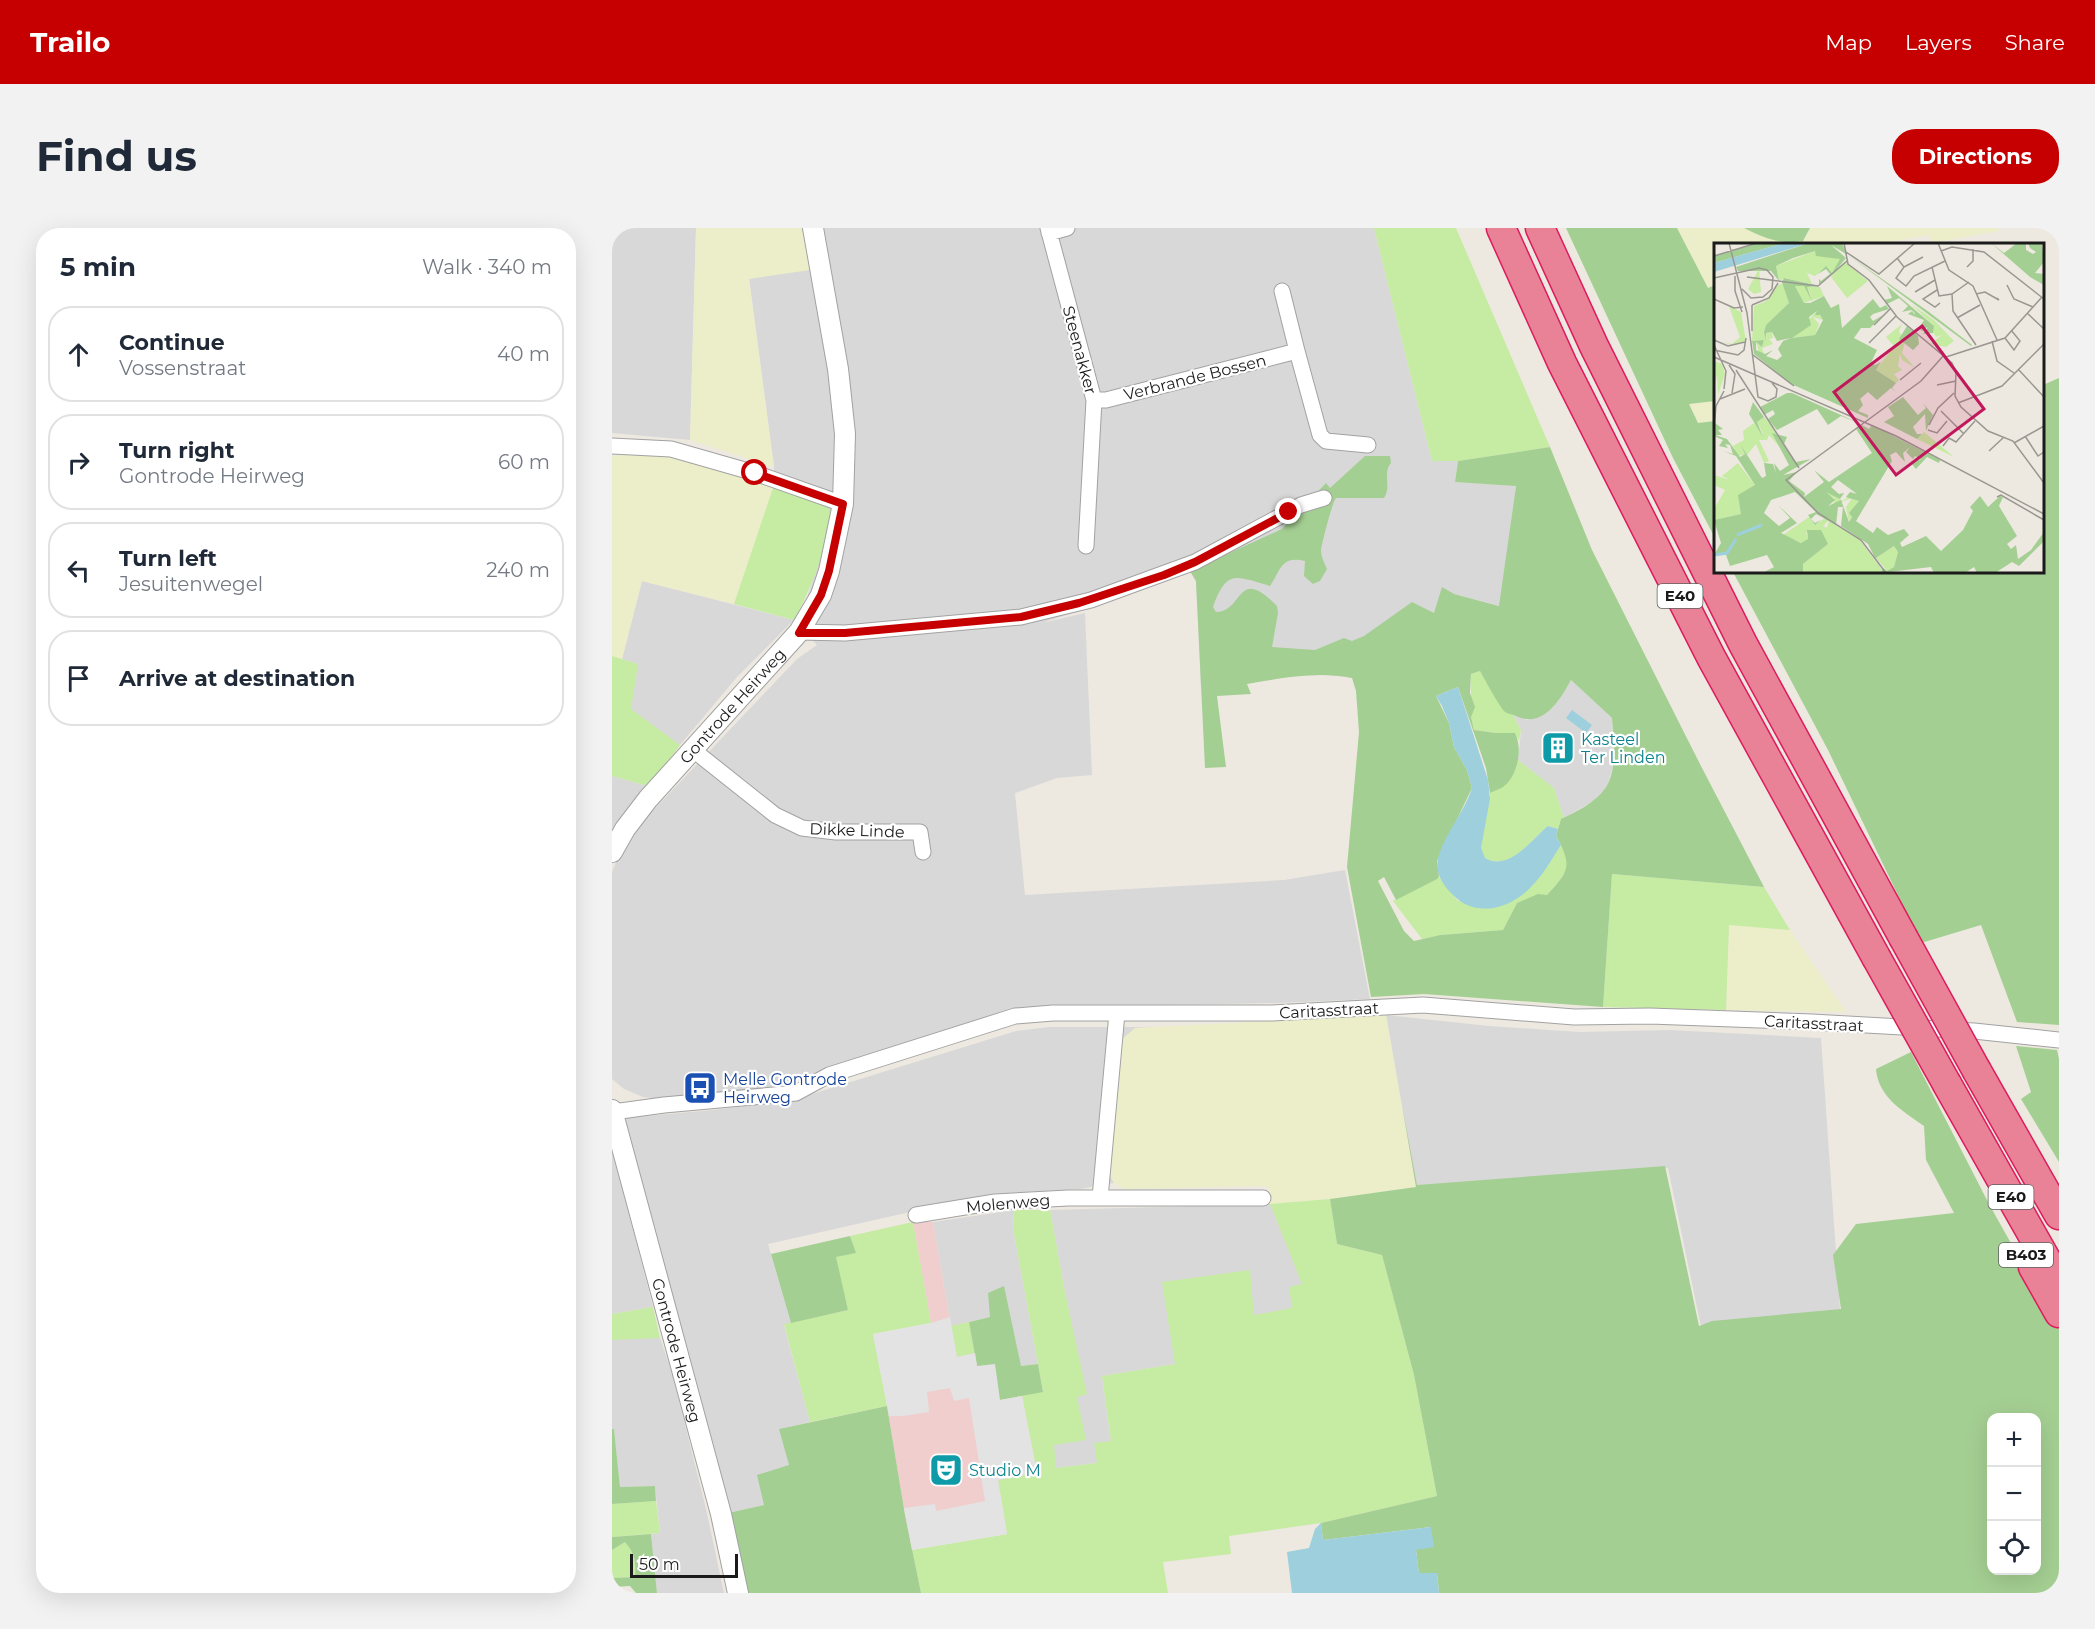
<!DOCTYPE html>
<html lang="en">
<head>
<meta charset="utf-8">
<style>
	:root { --surface:#fff; --page:#f2f2f3; --text:#1f2937; --muted:#747a83; --line:#e0e1e3; --accent:#c60001 }
	body { margin:0; font-family:Montserrat,sans-serif; background:var(--page); color:var(--text) }
	.controls { position:absolute; right:18px; bottom:18px; display:grid; overflow:hidden; border-radius:12px; box-shadow:0 6px 24px #0002 }
	.controls button { width:54px; height:54px; display:grid; place-items:center; padding:0; border:0; border-bottom:2px solid var(--line); background:var(--surface); color:var(--text); font:30px sans-serif }
	.scale { position:absolute; left:18px; bottom:15px; width:108px; box-sizing:border-box; padding-left:6px; border:3px solid #1b1b1b; border-top:0; font-size:16px; line-height:21px; white-space:nowrap; color:#1b1b1b; -webkit-text-stroke:4px #fff; paint-order:stroke }
	.stop { position:absolute; width:18px; height:18px; margin:-14px; border:4px solid #c60001; border-radius:50%; background:#fff }
	.stop.end { background:#c60001; border-color:#fff; box-shadow:0 2px 6px #0008 }
	.list { margin:0; padding:0; list-style:none }
	h2 { display:flex; justify-content:space-between; align-items:center; height:78px; margin:0; padding:0 24px; font-size:26px }
	h2 small { font-size:20px; font-weight:400; color:var(--muted) }
	.list li { display:grid; grid-template-columns:39px 1fr auto; gap:18px; align-items:center; box-sizing:border-box; height:96px; margin:0 12px 12px; padding:0 12px; border:2px solid var(--line); border-radius:24px }
	.list b { display:block; font-size:22px; white-space:nowrap }
	.list p { margin:0; font-size:20px; white-space:nowrap; color:var(--muted) }
	.list em { font-size:20px; font-style:normal; color:var(--muted) }
	.icon { flex:none; width:33px; height:33px; fill:none; stroke:currentColor; stroke-width:2; stroke-linecap:round; stroke-linejoin:round }
	.map { position:relative; flex:none; width:1447px; height:1365px; overflow:hidden; border-radius:24px }
	header { display:flex; align-items:center; gap:36px; box-sizing:border-box; height:84px; padding:0 30px; background:var(--accent); color:#fff }
	header strong { font-size:28px }
	nav { display:flex; gap:33px; margin-inline-start:auto; font-size:21px }
	.intro { display:flex; align-items:center; justify-content:space-between; box-sizing:border-box; height:144px; padding:0 36px }
	h1 { margin:0; font-size:42px }
	.button { padding:15px 27px; border-radius:24px; background:var(--accent); color:#fff; font-size:21px; font-weight:700 }
	main { display:flex; gap:36px; padding:0 36px }
	aside { flex:1; background:var(--surface); border-radius:24px; box-shadow:0 6px 24px #0002 }
	.map>svg:first-child { display:block }
</style>
</head>
<body>
<header>
<strong>Trailo</strong>
<nav><a>Map</a><a>Layers</a><a>Share</a></nav>
</header>
<div class="intro"><h1>Find us</h1><a class="button">Directions</a></div>
<main>
<aside>
<h2>5 min<small>Walk · 340 m</small></h2>
<ul class="list">
<li><svg class="icon" aria-label="ahead" viewBox="0 0 24 24"><path d="M12 20V5M6 11l6-6 6 6"/></svg><div><b>Continue</b><p>Vossenstraat</p></div><em>40 m</em></li>
<li><svg class="icon" aria-label="right" viewBox="0 0 24 24"><path d="M7 20v-9h11M14 6l5 5-5 5"/></svg><div><b>Turn right</b><p>Gontrode Heirweg</p></div><em>60 m</em></li>
<li><svg class="icon" aria-label="left" viewBox="0 0 24 24"><path d="M17 20v-9H6M10 6l-5 5 5 5"/></svg><div><b>Turn left</b><p>Jesuitenwegel</p></div><em>240 m</em></li>
<li><svg class="icon" aria-label="arrive" viewBox="0 0 24 24"><path d="M6 21V4h12l-3 4 3 4H6"/></svg><div><b>Arrive at destination</b></div></li>
</ul>
</aside>
<div class="map">
<svg width="1447" height="1365" viewBox="0 0 1447 1365">
	<rect width="100%" height="100%" fill="#ede9e0"/>
	<path fill="#d9d8d8" d="M0 0H84L78 212 0 205Z
		M190 0H762L820 233H846L843 254 904 257 888 378 842 366 822 386 752 408 740 414V450L715 447 681 448 634 456 589 459 584 354 578 343 491 375 430 395 473 385 480 547 445 550 403 565 413 667 672 652 733 642 758 771 666 775 400 780 211 841 188 855 57 872 31 869 12 861 0 851V644L8 625 30 594 185 431 205 417 182 392 125 449 68 517 18 481 26 436 10 431 30 353 182 392 195 369 208 330 162 257V239L137 50 197 41Z
		M959 452 1000 490 1001 539 997 553 988 569 952 590 942 560 906 532 909 502 901 487 916 492 940 480 950 467Z
		M0 548 39 559 0 608Z
		M774 787 877 798 968 804 1058 802 1209 810 1228 1082 1089 1099 1056 940 804 959Z
		M437 799H546L523 800 507 830 498 948 502 955 468 961 378 966 156 1016 179 1095 172 1097 198 1194 168 1201 177 1237 152 1277 116 1285 11 890 101 882 164 874 190 869 404 803Z
		M0 920 41 1079 0 1086Z
		M658 976 691 1057 680 1080 642 1088 563 1136 490 1148 499 1214 485 1235 444 1240 441 1217 465 1169 474 1166 453 1064 438 982Z
		M402 982 401 1000 426 1136 409 1138 378 1089 339 1098 321 994Z
		M0 1110H48L61 1148 94 1281 112 1365H45L39 1306 48 1305 43 1258 8 1259 2 1201H0Z"/>
	<path fill="#f0cecd" d="M301 994H321L339 1098 357 1094 365 1138 388 1172 410 1168 424 1242 300 1322 293 1287 275 1178 319 1095Z"/>
	<path fill="#ebeec9" d="M84 0H190L198 42 137 51 162 239 78 212Z
		M1065 0H1132L1148 8H1195L1198 0H1386L1387 3 1319 15 1317 7 1264 16H1195L1191 13 1190 16H1104L1103 57 1096 60Z
		M1103 173V193L1085 195 1077 176Z
		M32 226 71 230 162 257 122 376 30 353 10 431 0 428V228Z
		M1117 697 1178 702 1234 784 1114 782Z
		M774 787 804 959 718 971 658 976 656 958 513 961 502 955 498 948 510 811 523 800Z"/>
	<path fill="#c6eba2" d="M762 0H844L938 219 846 233H820Z
		M162 257 212 276 217 281C220 311 197 365 182 392L122 376Z
		M0 428 26 436 19 481 68 517 39 559 0 548Z
		M868 443 893 484 901 487 909 502 907 513 903 505H884L862 502 859 489V446Z
		M906 532 942 560 952 590 949 591 946 601 936 598C919 612 898 644 873 630L869 625V613L878 571V565C892 559 904 549 906 532Z
		M949 617 954 626 956 639 946 655 935 667 905 675 891 702 828 707 810 711 781 673 827 649 846 673 934 640Z
		M1000 646 1152 659 1178 702 1117 697 1114 782 991 779Z
		M718 971 725 1016 770 1027 802 1147 825 1268 709 1295 617 1308 619 1326 551 1334 556 1365H309L300 1322 395 1306 386 1252 425 1245 410 1168 431 1163 401 1000 402 982H438L453 1064 475 1166 465 1169 474 1212 442 1217 444 1240 485 1235 482 1215 499 1213 490 1148 563 1136 550 1054 638 1042 642 1087 680 1080 677 1059 690 1056 658 976Z
		M301 994 319 1095 261 1106 275 1178 198 1194 172 1096 236 1082 223 1029 243 1025 238 1008Z
		M41 1079 48 1110 0 1112V1086Z
		M357 1094 363 1125 345 1129 339 1098Z
		M44 1273 48 1305 0 1309V1276Z
		M13 1314C23 1326 24 1333 23 1349L0 1350V1322Z"/>
	<path fill="#a4cf92" fill-rule="evenodd" d="M954 0H1065L1096 60 1103 57V173L1077 176 1086 195 1103 193V310L1061 230Z
		M1132 0H1198L1191 13C1168 17 1152 10 1132 0Z
		M1447 150V797L1405 794 1369 697 1309 715 1216 522 1121 344H1430L1431 157Z
		M938 219 980 322 1090 540 1152 659 1000 646 991 779 812 766 759 769 735 639 747 504 744 463 740 450C705 443 669 450 635 456L639 466 605 468 614 539 593 540 584 353 578 343 670 301 714 255 718 260 753 228H778L779 235C770 245 780 258 772 270H724C720 275 710 315 709 322 709 329 713 336 715 341L708 353 701 356 692 348 693 333C669 327 669 342 658 358 623 348 615 341 601 379L604 384C632 384 624 336 665 378L666 385 660 419 703 422 732 410 740 413 752 408 800 374 822 385 830 359 842 366 887 378 904 258 843 254 846 233ZM868 443C873 452 887 478 893 484 896 486 903 487 906 489 932 499 948 472 959 452L1000 490C1004 548 1006 565 949 591L944 608C961 638 957 643 935 667L926 666 905 675 891 702 828 707 802 713 792 703 766 653 772 649 784 672 825 651 827 649 825 633 860 560 855 542 842 519 837 495 824 468 846 459 874 540 878 565C882 563 888 561 891 559 906 548 911 521 903 505H884L862 502 859 489 863 479 858 465 859 446Z
		M1404 818 1445 822 1447 831V934L1409 871 1419 864Z
		M1299 824 1377 976 1447 1101V1365H827L825 1345 807 1346 804 1322 819 1299 711 1312 709 1295 825 1268 802 1147 770 1027 725 1016 718 971 804 959 790 877 805 957 1053 938 1087 1098 1100 1093 1229 1081 1221 1027 1244 996 1342 985 1314 932 1312 898C1291 883 1266 869 1264 841ZM1380 1190H1424V1342H1380Z
		M238 1008 244 1025 224 1029 236 1082 179 1095 159 1026Z
		M392 1058 409 1138 426 1136 431 1164 388 1172 365 1138 357 1094 378 1089 376 1065Z
		M275 1178 293 1287 309 1365H134L116 1285 152 1277 145 1247 177 1237 167 1201Z
		M0 1201H2L8 1259 43 1258 44 1273 0 1276Z
		M39 1306 45 1365H24L18 1358 0 1359V1350L23 1349C24 1333 23 1326 13 1314L0 1322V1309Z"/>
	<path fill="#e3e3e3" d="M338 1089 345 1129 363 1125 365 1138 383 1136 388 1172 410 1168 425 1245 386 1252 395 1306 300 1322 292 1280 323 1276 324 1283 373 1273 357 1170 342 1173 338 1160 315 1164 317 1184 291 1188H277L261 1106 319 1095Z"/>
	<path fill="#9dcfdd" d="M846 459 876 552 878 571 869 620 873 630C897 644 919 612 936 598L946 601 944 608 949 617C940 631 931 647 919 659 896 682 862 691 838 664 830 655 823 644 826 631 832 606 852 585 860 560L855 542 842 519 837 495 830 478 824 468Z
		M960 482 980 497 974 505 954 490Z
		M709 1295 711 1312 819 1299 822 1319 804 1322 807 1345H825L827 1365H680L675 1324 697 1320 703 1301Z"/>
	<g fill="none" stroke-linecap="round" stroke-linejoin="round">
		<defs>
			<path id="minor" d="M436 0 482 172 474 318
				M437 5 455 0
				M670 63 685 123
				M482 172H494L685 123 708 207 714 213 756 217
				M0 218 59 221 143 245 231 276
				M187 404 233 405 409 389 479 372 583 334 689 277 712 270
				M80 521 163 587 190 600 224 604H308L311 624
				M1 884 52 877 184 865 217 847 403 788 441 785H660L811 777 962 789 1038 788 1200 794 1362 803 1447 812
				M488 970 505 785
				M304 987 383 974 456 970H651"/>
			<g id="tertiary">
				<path id="s1" d="M0 624 13 601 36 571 187 404 209 367 217 343 231 276 233 206 226 141 201 0"/>
				<path id="s2" d="M0 882 109 1286 126 1365"/>
			</g>
			<path id="motorway" d="M889 0 950 135 1099 429 1264 729
				M928 0 982 118 1131 416 1291 709
				M1365 843 1447 987
				M1335 856 1447 1054
				M1421 1039 1447 1085"/>
		</defs>
		<use href="#minor" stroke="#a2a2a2" stroke-width="17"/>
		<use href="#tertiary" stroke="#a2a2a2" stroke-width="22"/>
		<use href="#motorway" stroke="#dc1c5f" stroke-width="31"/>
		<use href="#minor" stroke="#fff" stroke-width="15"/>
		<use href="#tertiary" stroke="#fff" stroke-width="20"/>
		<use href="#motorway" stroke="#e98296" stroke-width="28"/>
		<defs>
			<path id="motorway-bridge" d="M1291 709 1365 843
				M1264 729 1335 856"/>
		</defs>
		<use href="#motorway-bridge" stroke="#dc1c5f" stroke-width="31" stroke-linecap="butt"/>
		<use href="#motorway-bridge" stroke="#e98296" stroke-width="28"/>
	</g>
	<g fill="none" stroke-linecap="round" stroke-linejoin="round">
		<path stroke="#c60001" stroke-width="8" d="M143 245 231 276 217 343 209 367 187 405H233L409 389 467 375 552 347 583 334 677 284"/>
	</g>
	<defs>
		<symbol id="building-square" viewBox="-11 -11 22 22"><rect x="-9" y="-9" width="18" height="18" rx="4" fill="#0f9aa8" stroke="#fff"/><path d="M-4-6H4V6H1V3H-1V6H-4ZM-2.5-4.3h1.7v1.8h-1.7ZM.8-4.3h1.7v1.8H.8ZM-2.5-1h1.7V.8h-1.7ZM.8-1h1.7V.8H.8Z" fill="#fff"/></symbol>
		<symbol id="bus-square" viewBox="-11 -11 22 22"><rect x="-9" y="-9" width="18" height="18" rx="4" fill="#1a4fb4" stroke="#fff"/><path d="M-5-6H5V4H4V6H2V4H-2V6H-4V4H-5ZM-3.5-4V0h7V-4ZM-3.5 1.2v1.5H-2V1.2ZM2 1.2v1.5H3.5V1.2Z" fill="#fff"/></symbol>
		<symbol id="theatre-square" viewBox="-11 -11 22 22"><rect x="-9" y="-9" width="18" height="18" rx="4" fill="#0f9aa8" stroke="#fff"/><path d="M-5-5.5Q0-4 5-5.5V0Q5 5 0 6Q-5 5-5 0ZM-3.3-2.5H-1v1.5H-3.3ZM1-2.5H3.3v1.5H1ZM-2.8 1Q0 5.5 2.8 1Z" fill="#fff"/></symbol>
	</defs>
	<g fill-rule="evenodd">
		<use href="#building-square" x="927" y="501" width="38" height="38"/>
		<use href="#bus-square" x="69" y="841" width="38" height="38"/>
		<use href="#theatre-square" x="315" y="1223" width="38" height="38"/>
	</g>
	<g text-anchor="middle" stroke-width="4.5" stroke-linejoin="round" paint-order="stroke">
		<g fill="#fff" stroke="#5f5f5f" stroke-width="1.5">
			<rect x="1045.5" y="356" width="45" height="24" rx="4.5"/>
			<rect x="1376.5" y="957" width="45" height="24" rx="4.5"/>
			<rect x="1387" y="1015" width="54" height="24" rx="4.5"/>
		</g>
		<g font-size="15" font-weight="bold" fill="#1b1b1b">
			<text x="1068" y="373">E40</text>
			<text x="1399" y="974">E40</text>
			<text x="1414" y="1032">B403</text>
		</g>
		<g font-size="16" fill="#1b1b1b" stroke="#fff">
			<text transform="translate(468 122) rotate(75)" y="6">Steenakker</text>
			<text transform="translate(583 149) rotate(-14)" y="6">Verbrande Bossen</text>
			<text dy="6" stroke="none"><textPath href="#s1" startOffset="190">Gontrode Heirweg</textPath></text>
			<text transform="translate(245 602) rotate(2)" y="6">Dikke Linde</text>
			<text transform="translate(717 782) rotate(-3)" y="6">Caritasstraat</text>
			<text transform="translate(1202 795) rotate(3)" y="6">Caritasstraat</text>
			<text transform="translate(396 975) rotate(-5)" y="6">Molenweg</text>
			<text dy="6" stroke="none"><textPath href="#s2" startOffset="249">Gontrode Heirweg</textPath></text>
		</g>
		<g font-size="16" fill="#0d838f" stroke="#fff" text-anchor="start">
			<text x="969" y="517">Kasteel<tspan x="969" dy="18">Ter Linden</tspan></text>
			<text x="357" y="1248">Studio M</text>
		</g>
		<g font-size="16" fill="#164399" stroke="#fff" text-anchor="start">
			<text x="111" y="857">Melle Gontrode<tspan x="111" dy="18">Heirweg</tspan></text>
		</g>
	</g>
	<g transform="translate(1102 15)">
		<rect width="330" height="330" fill="#ede9e0"/>
		<path d="M101 8 127 16 118 30 111 25 101 33 93 30 98 41 71 35 65 38 62 23ZM131 19 154 38 133 55 117 34ZM45 26 47 49 40 51 34 46ZM71 40 75 60 52 82 50 88 53 97 52 90 58 89 59 95 55 96 59 101 48 105 50 111 45 109 42 99 48 104 50 97 38 98 40 63 52 58 64 42ZM81 43H90L98 55 93 44H106L110 53 90 60ZM197 61 220 77 240 98 232 104 216 101 228 92 222 94 217 86 220 83ZM15 63 27 69 32 98 17 102 9 99 18 101 26 94ZM103 68 109 77 99 74 105 81 101 92 78 95ZM188 81 185 88 191 99 188 110 201 125 188 117 186 111 184 123 188 127 180 131 185 137 182 140 162 127 180 103 172 94ZM0 118 8 121 11 131 4 152 3 132 0 145ZM50 174 59 183 70 209 55 192 53 197H45L55 218 50 220 42 201 33 212 26 202 31 211 24 213 19 203 30 197 29 188 40 180 50 193 43 179ZM210 189 240 214 203 196ZM24 220 41 242 27 271 0 277V266L11 247 0 242V232L16 237 8 233ZM114 248 129 258 135 253 145 257 135 279 132 264 138 255 120 262V255L111 251ZM95 274 101 282 111 275 115 277 109 283 113 285 115 278 145 296 168 327 166 330H89V321L114 301 92 289 94 296 88 300 69 292ZM180 303 184 309 180 324 173 328 162 315Z" fill="#c6eba2"/>
		<path d="M44 0H70L0 20V13ZM95 0H128L131 7 132 11 117 2 132 15 119 31 105 41V36L107 38 116 31 112 26 104 31 112 23 118 30 126 16 102 13 101 8 79 15 62 23 65 38 57 28H24L22 24ZM277 0 290 10 303 0H312V7L319 11 322 9 316 5 314 0 328 1 330 19 321 30 330 31V42L316 34ZM134 12 215 69 258 102 257 103ZM70 35 106 43 93 44 98 58 90 43H81L90 60H96L110 53 117 65 125 61 128 85 159 56 166 65 172 62 175 66 159 71 156 74 159 78 169 72 156 85H147L140 95 163 107 157 120 161 122 167 119 162 127 182 140 178 145 182 149 177 145 163 157 154 149 146 156 149 162 144 168 154 172V175L75 140 40 111 38 98 50 97 48 104 42 99V107L51 111 59 107 52 113 63 117 68 113 64 106 69 98 77 95 63 98 58 89 52 90V97L50 89 52 82 75 60 68 39ZM103 68 101 72H106L109 77 101 92 78 95 97 82 95 74ZM173 43 220 83 219 90 209 91 214 84 208 88 205 85 210 77 194 71 198 68 201 72 200 69 197 67 188 69 194 63 185 55 173 61 170 57 178 55ZM193 83 204 93 205 101 199 107 185 96ZM73 150H78L147 181 127 173 114 182 103 166 63 187 54 176 61 171 59 167 50 172 46 164ZM189 154 204 172 212 165 209 160 219 172 212 188 211 171 199 184 203 191H208L203 196 170 179 180 173 174 164ZM39 159 50 174 43 179 49 194 35 171ZM1 180 9 186 4 187 8 192H1L13 196 26 214 31 211 26 201 48 235 52 233 50 220 59 221 62 230 60 220 66 228 75 222 58 190 73 194 70 201 82 219 97 216 69 232 83 229 75 238 91 250 90 254 110 239 100 227 115 239 158 210 142 186 148 182 155 186 158 182 226 217 225 220 213 214 202 226 197 220 207 216 201 213 199 216 192 209 196 204 189 210 191 219 182 209 176 212 178 218 142 278 159 290 163 284 174 292 190 286 195 292 186 300 188 304 212 293 227 308 249 287 259 268 256 264 266 253 274 264 286 253 289 254 285 263 303 293 293 301 297 306 302 302 304 316 317 307 330 289V298L305 323 298 319 281 330H263L260 324 251 330H220L217 324 166 330 169 325 173 328 180 324 184 309 180 303 162 315 166 325 154 301 127 283 129 264H124L122 282 102 271 97 276 101 280 107 277 101 282 94 272 102 269 81 249 57 257 50 270 65 283 76 275 64 262 83 280 67 290 87 300 94 296 93 287H107L114 301 89 321V330H48L60 324 53 312 16 323 11 309 0 312 7 300 0 277 27 271 24 252 41 242 22 213 9 208 19 211 16 202 11 201 14 205 5 203 9 197 0 193ZM124 237 143 251 136 249 132 254 145 258 135 270 138 274 135 279 127 257 114 263 121 257 112 249 126 256 130 250 125 251 117 244Z" fill="#a4cf92" fill-rule="evenodd"/>
		<path d="M70 0H95L0 29V20Z" fill="#9dcfdd"/>
		<path fill="none" stroke="#9dcfdd" stroke-width="3" d="M23 292 48 282M0 312 13 310 22 296"/>
		<path fill="none" stroke="#999791" stroke-width="1.5" d="M15 0 33 70 44 154 54 158 62 154 63 146 58 140M130 0 134 21 155 37 183 74 238 120 242 130 241 153 247 164 274 188 299 198 330 240M224 0 235 27 259 43 283 97M227 8 238 4 270 9 330 56M132 9 165 31 201 0M0 13 43 0M183 15 190 24 182 35 192 43 200 33 231 18M190 24 209 14M218 24 225 53 238 51 255 39M253 24 259 18V6M21 33V48L28 69M33 34 104 43 133 18M0 35 45 25 53 27 59 34 58 46 49 54 37 55 28 46M293 42 300 56 319 64M223 47 209 56 221 64 226 60M201 49 221 37M238 51 239 68 262 102M262 51 271 49 285 57 283 55M0 56 20 65 29 64M38 62 55 55 64 40M313 70 330 86M243 75 266 62M160 82 176 66M38 88V62M291 95 300 107 306 98 297 87M0 97 14 103 31 99M278 98 283 118 300 130M155 100 182 73M0 102 12 128 10 146M0 107 24 112 30 107 32 95M39 112 80 143M0 114 182 193 330 271M232 114 291 95 328 54M15 122 21 131 18 150M304 126 330 154M22 127 85 225M186 137 207 120M223 142 242 138M6 156 31 146M244 160 288 143 330 101M227 168 249 190M215 182 224 165 240 150M0 183 2 163 10 148M214 187 223 190 233 178M311 193 324 213 330 209M300 200 330 183M229 203 235 195 242 199 261 178M275 208 290 194M283 254 287 252 330 277M172 330 147 297 104 270 72 237 207 138 230 112"/>
		<path fill="#c2185b" fill-opacity="0.15" stroke="#c2185b" stroke-width="3" d="M208 83 270 166 182 232 120 149Z"/>
		<rect width="330" height="330" fill="none" stroke="#1b1b1b" stroke-width="3"/>
	</g>
</svg>
<div class="controls">
<button>+</button>
<button>−</button>
<button><svg class="icon" aria-label="locate" viewBox="0 0 24 24"><circle cx="12" cy="12" r="6"/><path d="M12 2v4M12 18v4M2 12h4M18 12h4"/></svg></button>
</div>
<div class="scale">50 m</div>
<div class="stop" style="left:143px;top:245px"></div>
<div class="stop end" style="left:677px;top:284px"></div>
</div>
</main>
</body>
</html>
